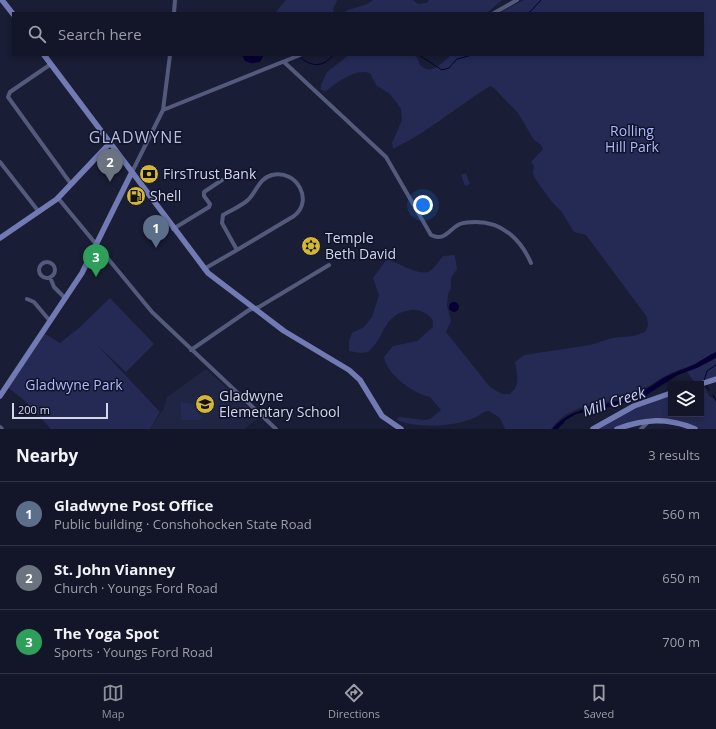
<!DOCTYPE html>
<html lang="en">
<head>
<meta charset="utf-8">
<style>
	:root { --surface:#131628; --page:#1c1f30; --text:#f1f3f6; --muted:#9d9fa8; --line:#323545; --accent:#8c9099 }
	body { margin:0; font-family:"Open Sans",sans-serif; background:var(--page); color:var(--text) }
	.controls { position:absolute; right:12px; bottom:12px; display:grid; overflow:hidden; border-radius:0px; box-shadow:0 2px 6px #0003 }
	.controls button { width:36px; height:36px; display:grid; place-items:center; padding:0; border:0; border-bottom:1px solid var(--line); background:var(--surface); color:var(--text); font:20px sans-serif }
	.scale { position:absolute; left:12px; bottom:10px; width:96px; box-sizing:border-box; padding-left:4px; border:2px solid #d3d7e8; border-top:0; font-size:11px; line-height:14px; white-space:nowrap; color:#d3d7e8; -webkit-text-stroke:3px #10132a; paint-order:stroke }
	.you { position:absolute; left:423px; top:205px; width:14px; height:14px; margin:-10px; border:3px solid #fff; border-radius:50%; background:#1a73e8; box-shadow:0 0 0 6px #1a73e833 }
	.badge { display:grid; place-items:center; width:26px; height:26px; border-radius:50%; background:var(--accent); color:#fff; font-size:13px; font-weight:700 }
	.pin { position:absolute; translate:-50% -33px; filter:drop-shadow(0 1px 2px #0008) }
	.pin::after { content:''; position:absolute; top:21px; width:14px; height:12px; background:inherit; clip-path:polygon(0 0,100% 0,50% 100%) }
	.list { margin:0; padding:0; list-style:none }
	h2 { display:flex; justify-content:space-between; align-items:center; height:52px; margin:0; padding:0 16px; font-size:17px }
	h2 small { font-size:13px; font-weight:400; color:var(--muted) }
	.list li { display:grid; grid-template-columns:26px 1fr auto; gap:12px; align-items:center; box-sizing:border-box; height:64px; padding:0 16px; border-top:1px solid var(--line) }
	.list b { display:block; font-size:15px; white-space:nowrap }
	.list p { margin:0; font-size:13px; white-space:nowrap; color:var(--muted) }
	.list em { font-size:13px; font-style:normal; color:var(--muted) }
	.icon { flex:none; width:22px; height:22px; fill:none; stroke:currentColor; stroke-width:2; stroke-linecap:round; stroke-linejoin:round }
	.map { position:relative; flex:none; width:716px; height:429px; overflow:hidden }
	.search { position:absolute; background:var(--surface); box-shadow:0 2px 6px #0003; left:12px; right:12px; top:12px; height:44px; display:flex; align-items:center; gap:10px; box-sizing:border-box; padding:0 14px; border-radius:0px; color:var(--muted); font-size:15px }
	.sheet { height:244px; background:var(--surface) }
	nav { display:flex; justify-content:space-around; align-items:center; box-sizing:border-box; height:56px; border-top:1px solid var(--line); background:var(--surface); font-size:11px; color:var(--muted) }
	nav a { display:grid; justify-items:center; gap:2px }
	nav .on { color:var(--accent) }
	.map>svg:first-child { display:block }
</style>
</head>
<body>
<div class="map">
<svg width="716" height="429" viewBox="0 0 716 429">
	<rect width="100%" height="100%" fill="#191d35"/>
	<path fill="#202543" d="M206 369 260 417 244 429H150L163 410 167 397Z"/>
	<path fill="#252a55" d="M286 0H337C336 5 332 7 334 13H275Z
		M373 0H413L418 4 427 3 429 0H502L487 13H343C352 6 365 8 373 0Z
		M524 0H716V376L696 384 684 368C678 370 673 372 667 375 656 380 647 389 635 394 607 406 572 400 551 429H505L500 418 489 411 484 412C464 428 418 429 397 420L398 417 425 420 430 419 441 410 430 397C414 394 387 375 384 357L393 346 417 341 433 327V320C427 313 419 309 411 310 382 314 386 337 368 352L360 353 349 351V341L352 333 364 327 372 317 379 295 373 278 387 259C397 262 420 277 430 271 436 267 439 260 443 256L454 255 455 257 457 269 451 278V288L448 294 447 306 451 321 446 332 490 387 502 394H510C521 384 517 375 515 362L524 355 590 345 612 338 633 336 645 332 648 326 647 317 586 235 574 232 561 211 552 202 536 180 533 174 534 166 531 162 543 149 541 145 534 140 518 113 494 88 490 86C458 106 429 131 395 148H393L392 143 402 120 401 109 390 94 376 85 370 73C356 68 337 82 326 91L321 90V85L327 72 349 55H414L418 59 420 65C432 76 440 64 449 57L448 55H703V13H499Z
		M466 173 470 184 465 186 461 175Z
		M110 298 154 344 126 372 97 345 160 412 150 429H51L25 401 7 387 45 334 60 343 80 327Z
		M701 388H705L709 396 716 400V429H698L669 419 650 418 638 420 614 429H597L641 404 671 395V414H701Z
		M181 402 193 404 197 413 202 416 200 420H181Z"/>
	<path fill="#070034" d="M242 55H264L260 62 251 63 245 61Z
		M449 307a5 5 0 1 1 10 0a5 5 0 1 1-10 0Z
		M716 352V358L697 368 678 375 645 396 614 406 576 414 566 420 558 429H552C575 403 607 408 635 395 647 390 656 382 667 376 676 372 686 368 695 364 702 360 709 355 716 352Z"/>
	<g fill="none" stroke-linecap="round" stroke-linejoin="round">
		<path stroke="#070034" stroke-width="1" d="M527 13 530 12 541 0
			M419 55 442 70 449 68 457 59 472 55
			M300 57C311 67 323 68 333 55
			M704 381 707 371 716 365
			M705 384 709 390
			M713 395 716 401"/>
		<path stroke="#535a7c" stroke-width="4" d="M174 13 175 0
			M494 13 517 0
			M284 62 386 157 431 235C445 242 449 229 460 224 465 222 471 222 476 222 503 222 521 240 531 263
			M51 64 10 92 8 97 71 184
			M163 110 300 55
			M0 162 39 212
			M132 172 163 110 170 55
			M58 198 152 312 276 429
			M173 229 209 207 210 204 204 196V192L222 180
			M39 270a8 8 0 1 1 16 0a8 8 0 1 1-16 0Z
			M204 269 237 250 222 223 223 215C231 210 242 206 249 199 257 190 260 178 272 175 297 169 314 201 294 216L237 250
			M50 277 54 287 65 298
			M27 299 34 302 50 321
			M191 350 249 310 259 307 329 265
			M0 427 2 429
			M641 429 649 421"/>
		<path stroke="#717ab2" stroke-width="5.5" d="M2 0 13 14
			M44 55 208 273 284 331 349 370 360 380 382 416 401 429
			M0 238 57 199 110 143
			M701 384 716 379
			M0 396 82 273 132 172
			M593 429 634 406 671 393
			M617 429C644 419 668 417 695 429"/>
	</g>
	<defs>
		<symbol id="bank-disc" viewBox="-11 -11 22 22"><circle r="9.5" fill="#d3b635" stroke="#10132a"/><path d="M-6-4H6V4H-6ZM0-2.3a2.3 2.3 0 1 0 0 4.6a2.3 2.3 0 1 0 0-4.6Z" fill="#111"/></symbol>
		<symbol id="fuel-disc" viewBox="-11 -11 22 22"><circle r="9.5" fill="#d3b635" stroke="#10132a"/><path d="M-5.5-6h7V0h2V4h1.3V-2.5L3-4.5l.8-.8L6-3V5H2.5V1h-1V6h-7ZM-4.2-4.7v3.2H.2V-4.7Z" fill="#111"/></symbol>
		<symbol id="synagogue-disc" viewBox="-11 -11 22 22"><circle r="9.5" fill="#d3b635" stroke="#10132a"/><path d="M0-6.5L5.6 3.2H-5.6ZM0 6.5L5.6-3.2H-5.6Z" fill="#111"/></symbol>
		<symbol id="school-disc" viewBox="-11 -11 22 22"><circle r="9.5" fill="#d3b635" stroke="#10132a"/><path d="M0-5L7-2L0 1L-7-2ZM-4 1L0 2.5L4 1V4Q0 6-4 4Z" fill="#111"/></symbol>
	</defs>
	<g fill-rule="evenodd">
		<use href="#bank-disc" x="138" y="163" width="22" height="22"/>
		<use href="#fuel-disc" x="125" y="185" width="22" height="22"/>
		<use href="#synagogue-disc" x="300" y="235" width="22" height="22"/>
		<use href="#school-disc" x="194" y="393" width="22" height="22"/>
	</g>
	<g text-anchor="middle" stroke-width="3" stroke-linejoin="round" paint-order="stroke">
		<g font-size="14" fill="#afbbfc" stroke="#10132a">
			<text x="632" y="136">Rolling<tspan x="632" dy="16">Hill Park</tspan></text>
			<text x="74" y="390">Gladwyne Park</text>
		</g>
		<g font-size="14" fill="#d3d7e8" stroke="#10132a" text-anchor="start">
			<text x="163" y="179">FirsTrust Bank</text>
			<text x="150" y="201">Shell</text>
			<text x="325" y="243">Temple<tspan x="325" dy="16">Beth David</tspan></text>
			<text x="219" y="401">Gladwyne<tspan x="219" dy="16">Elementary School</tspan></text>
		</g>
		<g font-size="15" font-style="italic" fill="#c6cffb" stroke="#10132a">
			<text transform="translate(614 402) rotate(-18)" y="5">Mill Creek</text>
		</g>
		<g font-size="16" letter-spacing="1" fill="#b7bedf" stroke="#10132a">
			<text x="136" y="143">GLADWYNE</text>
		</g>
	</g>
</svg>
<div class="controls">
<button><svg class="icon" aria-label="layers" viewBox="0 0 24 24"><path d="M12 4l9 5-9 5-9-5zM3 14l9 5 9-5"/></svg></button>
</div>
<div class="scale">200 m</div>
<div class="you"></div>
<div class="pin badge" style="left:156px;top:248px;background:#5c6f8a">1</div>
<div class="pin badge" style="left:110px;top:182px;background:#6b7280">2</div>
<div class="pin badge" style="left:96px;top:277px;background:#2e9e5b">3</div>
<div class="search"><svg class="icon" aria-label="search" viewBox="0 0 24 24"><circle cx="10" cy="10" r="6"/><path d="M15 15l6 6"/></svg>Search here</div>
</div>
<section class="sheet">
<h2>Nearby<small>3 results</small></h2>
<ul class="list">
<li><span class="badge" style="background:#5c6f8a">1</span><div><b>Gladwyne Post Office</b><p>Public building · Conshohocken State Road</p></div><em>560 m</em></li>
<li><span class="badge" style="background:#6b7280">2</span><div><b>St. John Vianney</b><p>Church · Youngs Ford Road</p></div><em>650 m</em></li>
<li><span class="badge" style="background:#2e9e5b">3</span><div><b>The Yoga Spot</b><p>Sports · Youngs Ford Road</p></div><em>700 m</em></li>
</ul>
</section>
<nav>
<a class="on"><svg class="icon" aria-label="map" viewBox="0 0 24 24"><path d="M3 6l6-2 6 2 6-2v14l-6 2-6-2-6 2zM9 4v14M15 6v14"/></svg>Map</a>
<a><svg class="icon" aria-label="directions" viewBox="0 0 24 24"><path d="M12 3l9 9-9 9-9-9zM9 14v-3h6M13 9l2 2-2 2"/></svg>Directions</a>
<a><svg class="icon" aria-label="saved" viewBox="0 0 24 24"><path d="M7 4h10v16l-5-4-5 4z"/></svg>Saved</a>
</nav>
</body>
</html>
